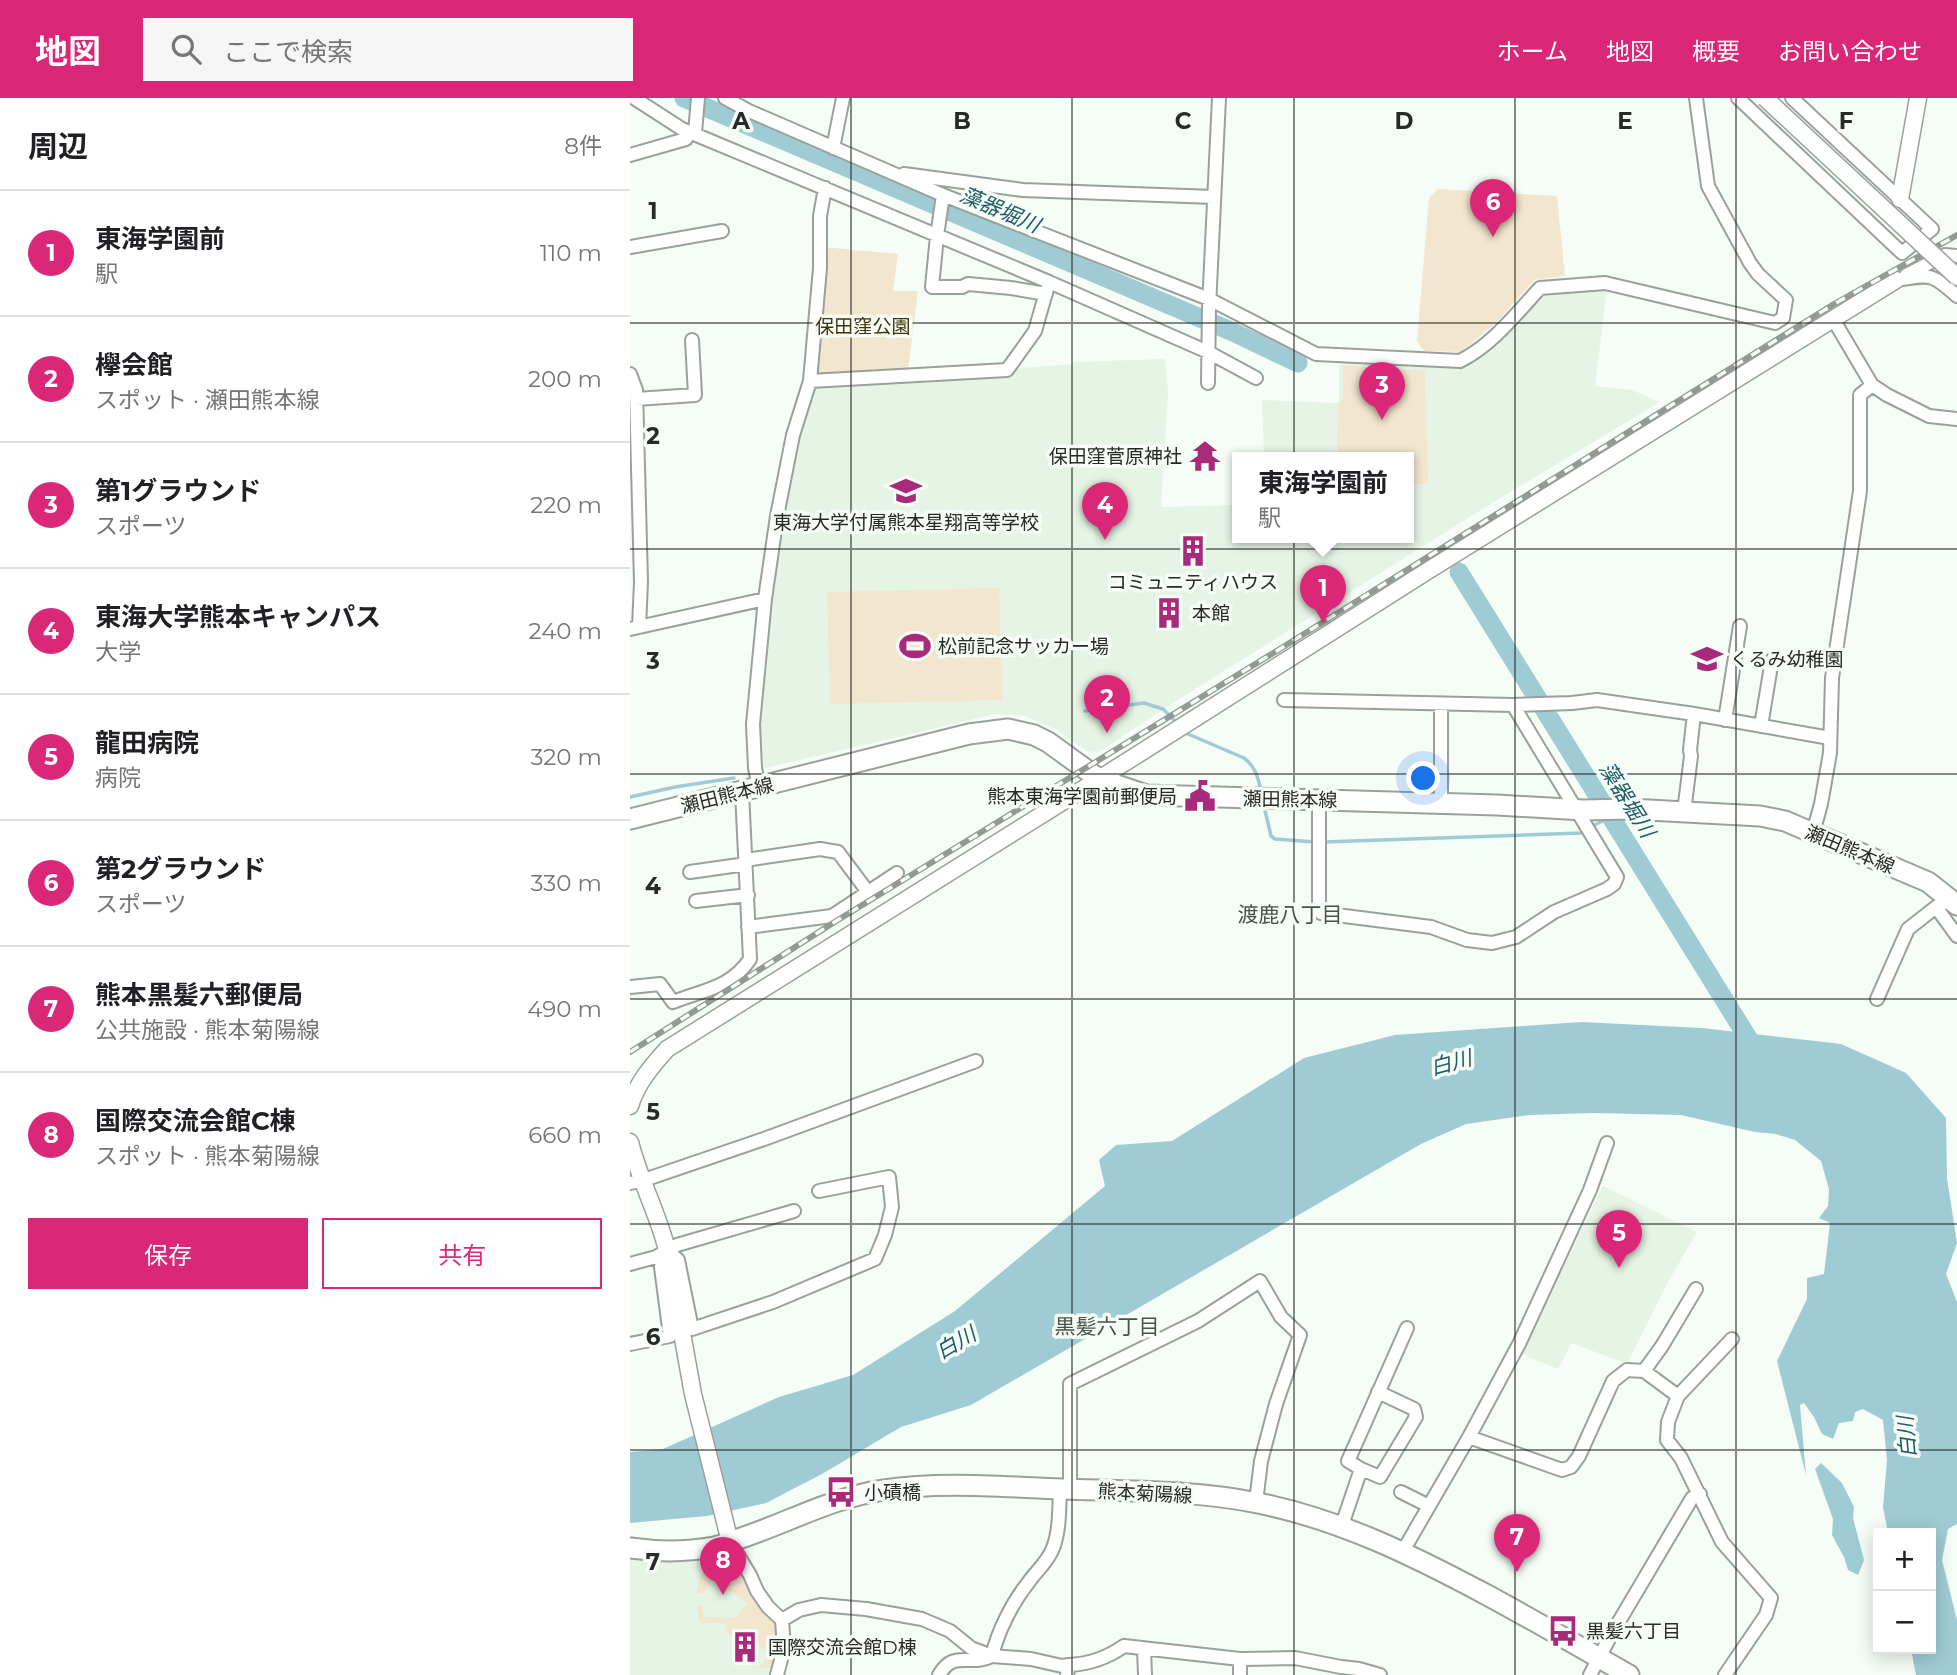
<!DOCTYPE html>
<html lang="ja">
<head>
<meta charset="utf-8">
<style>
	:root { --surface:#fff; --page:#f6f6f6; --text:#202124; --muted:#757577; --line:#e0e0e0; --accent:#db2777 }
	body { margin:0; font-family:Montserrat,"Noto Sans JP",sans-serif; background:var(--page); color:var(--text) }
	.controls { position:absolute; right:21px; bottom:21px; display:grid; overflow:hidden; border-radius:0px; box-shadow:0 4px 18px #0003 }
	.controls button { width:63px; height:63px; display:grid; place-items:center; padding:0; border:0; border-bottom:2px solid var(--line); background:var(--surface); color:var(--text); font:35px sans-serif }
	.you { position:absolute; left:794px; top:681px; width:24px; height:24px; margin:-18px; border:5px solid #fff; border-radius:50%; background:#1a73e8; box-shadow:0 0 0 10px #1a73e833 }
	.badge { display:grid; place-items:center; width:46px; height:46px; border-radius:50%; background:var(--accent); color:#fff; font-size:23px; font-weight:700 }
	.pin { position:absolute; translate:-50% -58px; filter:drop-shadow(0 2px 4px #0008) }
	.pin::after { content:''; position:absolute; top:37px; width:24px; height:21px; background:inherit; clip-path:polygon(0 0,100% 0,50% 100%) }
	.popup { position:absolute; left:602px; top:354px; width:182px; height:91px; box-sizing:border-box; display:grid; place-content:center; border-radius:0px; background:var(--surface); filter:drop-shadow(0 2px 5px #0005); font-size:23px; white-space:nowrap; color:var(--muted) }
	.popup b { font-size:26px; color:var(--text) }
	.popup::after { content:''; position:absolute; left:50%; top:100%; margin-left:-14px; border:14px solid transparent; border-top-color:var(--surface) }
	.list { margin:0; padding:0; list-style:none }
	h2 { display:flex; justify-content:space-between; align-items:center; height:91px; margin:0; padding:0 28px; font-size:30px }
	h2 small { font-size:23px; font-weight:400; color:var(--muted) }
	.list li { display:grid; grid-template-columns:46px 1fr auto; gap:21px; align-items:center; box-sizing:border-box; height:126px; padding:0 28px; border-top:2px solid var(--line) }
	.list b { display:block; font-size:26px; white-space:nowrap }
	.list p { margin:0; font-size:23px; white-space:nowrap; color:var(--muted) }
	.list em { font-size:23px; font-style:normal; color:var(--muted) }
	.actions { display:flex; gap:14px; padding:21px 28px }
	.actions a { flex:1; padding:16px 0; border:2px solid var(--accent); border-radius:0px; text-align:center; font-size:24px; color:var(--accent) }
	.actions .main { background:var(--accent); color:#fff }
	.icon { flex:none; width:38px; height:38px; fill:none; stroke:currentColor; stroke-width:2; stroke-linecap:round; stroke-linejoin:round }
	.map { position:relative; flex:none; width:1327px; height:1577px; overflow:hidden }
	header { display:flex; align-items:center; gap:42px; box-sizing:border-box; height:98px; padding:0 35px; background:var(--accent); color:#fff }
	header strong { font-size:33px }
	nav { display:flex; gap:38px; margin-inline-start:auto; font-size:24px }
	.search { width:490px; height:63px; background:var(--page); display:flex; align-items:center; gap:18px; box-sizing:border-box; padding:0 24px; border-radius:0px; color:var(--muted); font-size:26px }
	main { display:flex }
	aside { flex:1; background:var(--surface) }
	.map>svg:first-child { display:block }
</style>
</head>
<body>
<header>
<strong>地図</strong>
<div class="search"><svg class="icon" aria-label="search" viewBox="0 0 24 24"><circle cx="10" cy="10" r="6"/><path d="M15 15l6 6"/></svg>ここで検索</div>
<nav><a>ホーム</a><a>地図</a><a>概要</a><a>お問い合わせ</a></nav>
</header>
<main>
<aside>
<h2>周辺<small>8件</small></h2>
<ul class="list">
<li><span class="badge">1</span><div><b>東海学園前</b><p>駅</p></div><em>110 m</em></li>
<li><span class="badge">2</span><div><b>欅会館</b><p>スポット · 瀬田熊本線</p></div><em>200 m</em></li>
<li><span class="badge">3</span><div><b>第1グラウンド</b><p>スポーツ</p></div><em>220 m</em></li>
<li><span class="badge">4</span><div><b>東海大学熊本キャンパス</b><p>大学</p></div><em>240 m</em></li>
<li><span class="badge">5</span><div><b>龍田病院</b><p>病院</p></div><em>320 m</em></li>
<li><span class="badge">6</span><div><b>第2グラウンド</b><p>スポーツ</p></div><em>330 m</em></li>
<li><span class="badge">7</span><div><b>熊本黒髪六郵便局</b><p>公共施設 · 熊本菊陽線</p></div><em>490 m</em></li>
<li><span class="badge">8</span><div><b>国際交流会館C棟</b><p>スポット · 熊本菊陽線</p></div><em>660 m</em></li>
</ul>
<div class="actions"><a class="main">保存</a><a>共有</a></div>
</aside>
<div class="map">
<svg width="1327" height="1577" viewBox="0 0 1327 1577">
	<rect width="100%" height="100%" fill="#f5fdf6"/>
	<path fill="#e6f4e6" d="M977 191 965 288 1002 292 1030 304 862 405 551 600 469 654 457 653 425 631 395 618 366 616 131 671 129 606 133 544 168 329 182 287 443 266 444 264 535 261 538 294 531 409 607 407V439H779V359H634L632 302 707 305 709 303V268L716 264 772 267H827L914 194Z
		M973 1088 1067 1134 1038 1184 997 1266 942 1245 928 1271 891 1256Z
		M106 1455 121 1495 143 1520 144 1577H0V1461L54 1463 97 1458Z"/>
	<path fill="#f3e6ce" d="M808 91 927 98 935 178 904 182 868 223 831 254 794 253 787 243 799 100Z
		M193 149 268 156 263 193H288L278 272 191 277 185 272Z
		M713 267 795 273 798 386 779 387V359H707L708 308 713 300Z
		M369 490 373 602 200 606 197 494Z
		M106 1455 121 1495 147 1526 150 1539 146 1570 129 1569 139 1555 106 1531 101 1538 97 1534 95 1525H75V1529L69 1523 67 1507 72 1508 74 1519 101 1520 108 1518 117 1505 83 1481 73 1496 67 1495C65 1471 87 1461 106 1455Z"/>
	<path fill="#9fccd4" d="M951 924 1072 930 1211 946 1276 975 1316 1020 1317 1080 1327 1145 1316 1176 1327 1204V1426L1318 1431 1312 1462 1327 1522V1577H1286L1281 1551H1301V1435H1258L1253 1409 1257 1362 1253 1322 1233 1311 1225 1314 1223 1323 1209 1325 1203 1341 1192 1336 1184 1319 1174 1305 1170 1307 1176 1377 1147 1263 1177 1201V1180L1194 1176 1200 1125 1189 1120 1198 1108 1199 1091 1191 1063 1165 1042 1146 1036 1125 1034 1051 1017 963 1015 899 1017 836 1026 791 1046 341 1307 271 1329 192 1376 136 1405 77 1418 0 1425V1354L33 1351 149 1299 223 1277 325 1213 475 1088 469 1062 486 1047 542 1043 674 960 765 937Z
		M1191 1365 1212 1385 1224 1409 1223 1420 1234 1462 1228 1477 1218 1472 1214 1459 1202 1437 1203 1421 1185 1371Z"/>
	<g fill="none" stroke-linecap="round" stroke-linejoin="round">
		<path stroke="#9fccd4" stroke-width="3.5" d="M455 613 514 605 533 611 547 625
			M555 633 558 636 614 660C626 669 628 680 631 693
			M0 699 45 689 104 680
			M634 708 641 738 645 741 685 744
			M961 729 974 722
			M693 744 951 735 954 733"/>
		<path stroke="#9fccd4" stroke-width="19" d="M54 0 603 234 668 265
			M829 474 1126 953"/>
		<defs>
			<path id="minor" d="M4 0 52 31 419 184
				M95 0 119 13 313 97 579 201 686 256 830 263C862 247 886 216 910 190L975 185 1145 225 1153 220 1156 202 1128 176 1120 165 1078 88 1066 0
				M1108 0 1272 155 1302 131 1162 0
				M65 35 68 0
				M203 50 213 0
				M0 57 56 41 59 34
				M274 76 393 92 584 99
				M313 97 307 138 302 189H332L338 186 381 190 416 196
				M0 149 92 133
				M1276 177 1315 157 1327 158
				M1266 182C1301 177 1300 174 1327 198
				M1203 221 1242 287 1257 297 1299 318 1327 321
				M0 276 6 292 11 484 9 529
				M180 283 377 272 405 233 419 184 578 254 626 280
				M578 285 579 209 589 0
				M6 301 65 297 62 242
				M0 531 135 501
				M654 602 883 607 942 605 967 602 1064 616 1200 640
				M1095 622 1110 528
				M1131 628 1142 562
				M129 689 125 670 123 626 135 501 147 418 163 337 180 283 190 170V118L195 90
				M689 701V811L691 815 801 829 837 842 862 845 886 839 924 814 977 791 984 786 987 779 883 607
				M811 706V606
				M1054 714 1061 658 1060 652 1064 616
				M1183 735 1191 706 1200 655 1202 580 1230 393V297L1242 287
				M115 762 190 751 208 754 238 794
				M60 774 116 766
				M66 803 118 797
				M1306 809 1327 838
				M118 829 202 818 267 775
				M0 889 30 886 43 904C73 892 101 890 120 861L112 694
				M1247 901 1278 831 1306 809 1320 801
				M0 1085 11 1083 134 1041 346 963
				M0 1166 26 1159 47 1147 164 1113
				M0 1246 40 1238 31 1169 37 1152 48 1162 62 1231 143 1204 245 1161 255 1137 262 1109 259 1079 189 1093
				M1014 1273 1048 1298
				M748 1294 784 1311 786 1319 750 1379 731 1371 718 1363 777 1230
				M839 1339 932 1372 941 1369 949 1358 983 1283 997 1272 1014 1273 1032 1248 1066 1191
				M440 1391V1286L568 1223 630 1183 651 1219 670 1237 646 1306 631 1363 626 1404
				M771 1394 799 1408
				M712 1427 731 1371
				M100 1444 120 1477 127 1493 138 1509 152 1522 154 1550 147 1577
				M773 1453 839 1339 889 1246 960 1092 977 1045
				M152 1522 169 1512 191 1507 236 1511 292 1521 320 1533 341 1550 362 1558 401 1561 432 1568 439 1567
				M514 1551 515 1577
				M309 1577C324 1551 339 1569 362 1558 368 1533 382 1505 398 1485 406 1473 418 1464 423 1450 430 1432 429 1410 430 1391
				M437 1577 439 1567C460 1566 477 1560 494 1548L610 1561 665 1560 711 1569 729 1571 750 1577
				M610 1577V1561
				M960 1577 981 1537 1062 1400 1070 1396
				M1095 1577 1136 1517 1141 1500 1092 1444 1051 1360 1037 1342 1038 1324 1048 1298 1102 1241"/>
			<path id="tertiary" d="M1270 101 1288 0
				M0 1008C7 985 21 969 37 951L469 681 799 472 1266 182
				M0 1044C9 1081 28 1115 37 1152L63 1296 100 1444"/>
			<path id="secondary" d="M0 721 339 636 378 631 404 637 418 644 469 681 516 697 867 707 953 712 1000 711 1130 718 1155 723 1298 784 1327 807
				M0 1450C28 1454 56 1454 84 1449 94 1447 104 1442 114 1439 161 1423 204 1399 254 1392 312 1383 374 1389 433 1391 497 1393 565 1392 628 1405 711 1422 782 1457 857 1497 905 1523 952 1550 999 1577"/>
		</defs>
		<use href="#minor" stroke="#9aa19a" stroke-width="16"/>
		<use href="#tertiary" stroke="#9aa19a" stroke-width="19"/>
		<use href="#secondary" stroke="#9aa19a" stroke-width="23"/>
		<use href="#minor" stroke="#fff" stroke-width="12"/>
		<use href="#tertiary" stroke="#fff" stroke-width="16"/>
		<use href="#secondary" stroke="#fff" stroke-width="19"/>
		<defs>
			<path id="rail" d="M0 954 203 825 653 549 1204 206 1327 137"/>
		</defs>
		<use href="#rail" stroke="#939994" stroke-width="6"/>
		<use href="#rail" stroke="#f5fdf6" stroke-width="3.5" stroke-dasharray="10" stroke-linecap="butt"/>
		<defs>
			<path id="tertiary-bridge" d="M1135 0 1327 179"/>
		</defs>
		<use href="#tertiary-bridge" stroke="#9aa19a" stroke-width="19" stroke-linecap="butt"/>
		<use href="#tertiary-bridge" stroke="#fff" stroke-width="16"/>
	</g>
	<path fill="none" stroke="#272a27" stroke-width="2" stroke-opacity="0.55" d="M221 0V1577M442 0V1577M664 0V1577M885 0V1577M1106 0V1577M0 225H1327M0 451H1327M0 676H1327M0 901H1327M0 1126H1327M0 1352H1327"/>
	<defs>
		<symbol id="temple-bare" viewBox="-9 -9 18 18"><path d="M0-6L5-2H3V0L6.5 2.5H4V6H1.5V3h-3V6H-4V2.5H-6.5L-3 0V-2H-5Z" fill="#a82a7b" stroke="#f5fdf6" stroke-width="2.5" paint-order="stroke"/></symbol>
		<symbol id="school-bare" viewBox="-9 -9 18 18"><path d="M0-5L7-2L0 1L-7-2ZM-4 1L0 2.5L4 1V4Q0 6-4 4Z" fill="#a82a7b" stroke="#f5fdf6" stroke-width="2.5" paint-order="stroke"/></symbol>
		<symbol id="building-bare" viewBox="-9 -9 18 18"><path d="M-4-6H4V6H1V3H-1V6H-4ZM-2.5-4.3h1.7v1.8h-1.7ZM.8-4.3h1.7v1.8H.8ZM-2.5-1h1.7V.8h-1.7ZM.8-1h1.7V.8H.8Z" fill="#a82a7b" stroke="#f5fdf6" stroke-width="2.5" paint-order="stroke"/></symbol>
		<symbol id="stadium-bare" viewBox="-9 -9 18 18"><path d="M0-5a6.5 5 0 1 0 0 10a6.5 5 0 1 0 0-10ZM-3.5-1.8h7v3.6h-7Z" fill="#a82a7b" stroke="#f5fdf6" stroke-width="2.5" paint-order="stroke"/></symbol>
		<symbol id="civic-bare" viewBox="-9 -9 18 18"><path d="M-.6-6.5H3V-4.5H.6V-3L4-1V1h2V6H-6V1h2V-1L-.6-3ZM-1.2 2.5V6h2.4V2.5Z" fill="#a82a7b" stroke="#f5fdf6" stroke-width="2.5" paint-order="stroke"/></symbol>
		<symbol id="bus-bare" viewBox="-9 -9 18 18"><path d="M-5-6H5V4H4V6H2V4H-2V6H-4V4H-5ZM-3.5-4V0h7V-4ZM-3.5 1.2v1.5H-2V1.2ZM2 1.2v1.5H3.5V1.2Z" fill="#a82a7b" stroke="#f5fdf6" stroke-width="2.5" paint-order="stroke"/></symbol>
	</defs>
	<g fill-rule="evenodd">
		<use href="#temple-bare" x="553" y="336" width="44" height="44"/>
		<use href="#school-bare" x="254" y="371" width="44" height="44"/>
		<use href="#building-bare" x="541" y="431" width="44" height="44"/>
		<use href="#building-bare" x="517" y="493" width="44" height="44"/>
		<use href="#stadium-bare" x="263" y="526" width="44" height="44"/>
		<use href="#school-bare" x="1055" y="539" width="44" height="44"/>
		<use href="#civic-bare" x="548" y="676" width="44" height="44"/>
		<use href="#bus-bare" x="189" y="1372" width="44" height="44"/>
		<use href="#bus-bare" x="911" y="1511" width="44" height="44"/>
		<use href="#building-bare" x="93" y="1527" width="44" height="44"/>
	</g>
	<g text-anchor="middle" stroke-width="7" stroke-linejoin="round" paint-order="stroke">
		<g font-size="19" fill="#453106" stroke="#f5fdf6">
			<text x="233" y="235">保田窪公園</text>
		</g>
		<g font-size="19" fill="#272a27" stroke="#f5fdf6" text-anchor="start">
			<text x="552" y="365" text-anchor="end">保田窪菅原神社</text>
			<text x="276" y="431" text-anchor="middle">東海大学付属熊本星翔高等学校</text>
			<text x="563" y="491" text-anchor="middle">コミュニティハウス</text>
			<text x="562" y="522">本館</text>
			<text x="308" y="555">松前記念サッカー場</text>
			<text x="1100" y="568">くるみ幼稚園</text>
			<text x="547" y="705" text-anchor="end">熊本東海学園前郵便局</text>
			<text x="234" y="1401">小磧橋</text>
			<text x="956" y="1540">黒髪六丁目</text>
			<text x="138" y="1556">国際交流会館D棟</text>
		</g>
		<g font-size="19" fill="#272a27" stroke="#f5fdf6">
			<text transform="translate(97 697) rotate(-14)" y="7">瀬田熊本線</text>
			<text transform="translate(660 701) rotate(1)" y="7">瀬田熊本線</text>
			<text transform="translate(1220 751) rotate(23)" y="7">瀬田熊本線</text>
			<text transform="translate(515 1395) rotate(3)" y="7">熊本菊陽線</text>
		</g>
		<g font-size="21" font-style="italic" fill="#205c67" stroke="#f5fdf6">
			<text transform="translate(370 112) rotate(23)" y="7">藻器堀川</text>
			<text transform="translate(997 702) rotate(58)" y="7">藻器堀川</text>
			<text transform="translate(821 965) rotate(-15)" y="7">白川</text>
			<text transform="translate(326 1245) rotate(-30)" y="7">白川</text>
			<text transform="translate(1277 1339) rotate(-95)" y="7">白川</text>
		</g>
		<g font-size="21" fill="#4a514a" stroke="#f5fdf6">
			<text x="660" y="824">渡鹿八丁目</text>
			<text x="477" y="1236">黒髪六丁目</text>
		</g>
	</g>
	<g font-size="23" text-anchor="middle" font-weight="bold" fill="#272a27" stroke="#f5fdf6" stroke-width="7" stroke-linejoin="round" paint-order="stroke">
		<text x="111" y="31">A</text>
		<text x="332" y="31">B</text>
		<text x="553" y="31">C</text>
		<text x="774" y="31">D</text>
		<text x="995" y="31">E</text>
		<text x="1216" y="31">F</text>
		<text x="23" y="121">1</text>
		<text x="23" y="346">2</text>
		<text x="23" y="571">3</text>
		<text x="23" y="796">4</text>
		<text x="23" y="1022">5</text>
		<text x="23" y="1247">6</text>
		<text x="23" y="1472">7</text>
	</g>
</svg>
<div class="controls">
<button>+</button>
<button>−</button>
</div>
<div class="you"></div>
<div class="pin badge" style="left:693px;top:525px">1</div>
<div class="popup"><b>東海学園前</b>駅</div>
<div class="pin badge" style="left:477px;top:635px">2</div>
<div class="pin badge" style="left:752px;top:322px">3</div>
<div class="pin badge" style="left:475px;top:442px">4</div>
<div class="pin badge" style="left:989px;top:1170px">5</div>
<div class="pin badge" style="left:863px;top:139px">6</div>
<div class="pin badge" style="left:887px;top:1474px">7</div>
<div class="pin badge" style="left:93px;top:1497px">8</div>
</div>
</main>
</body>
</html>
